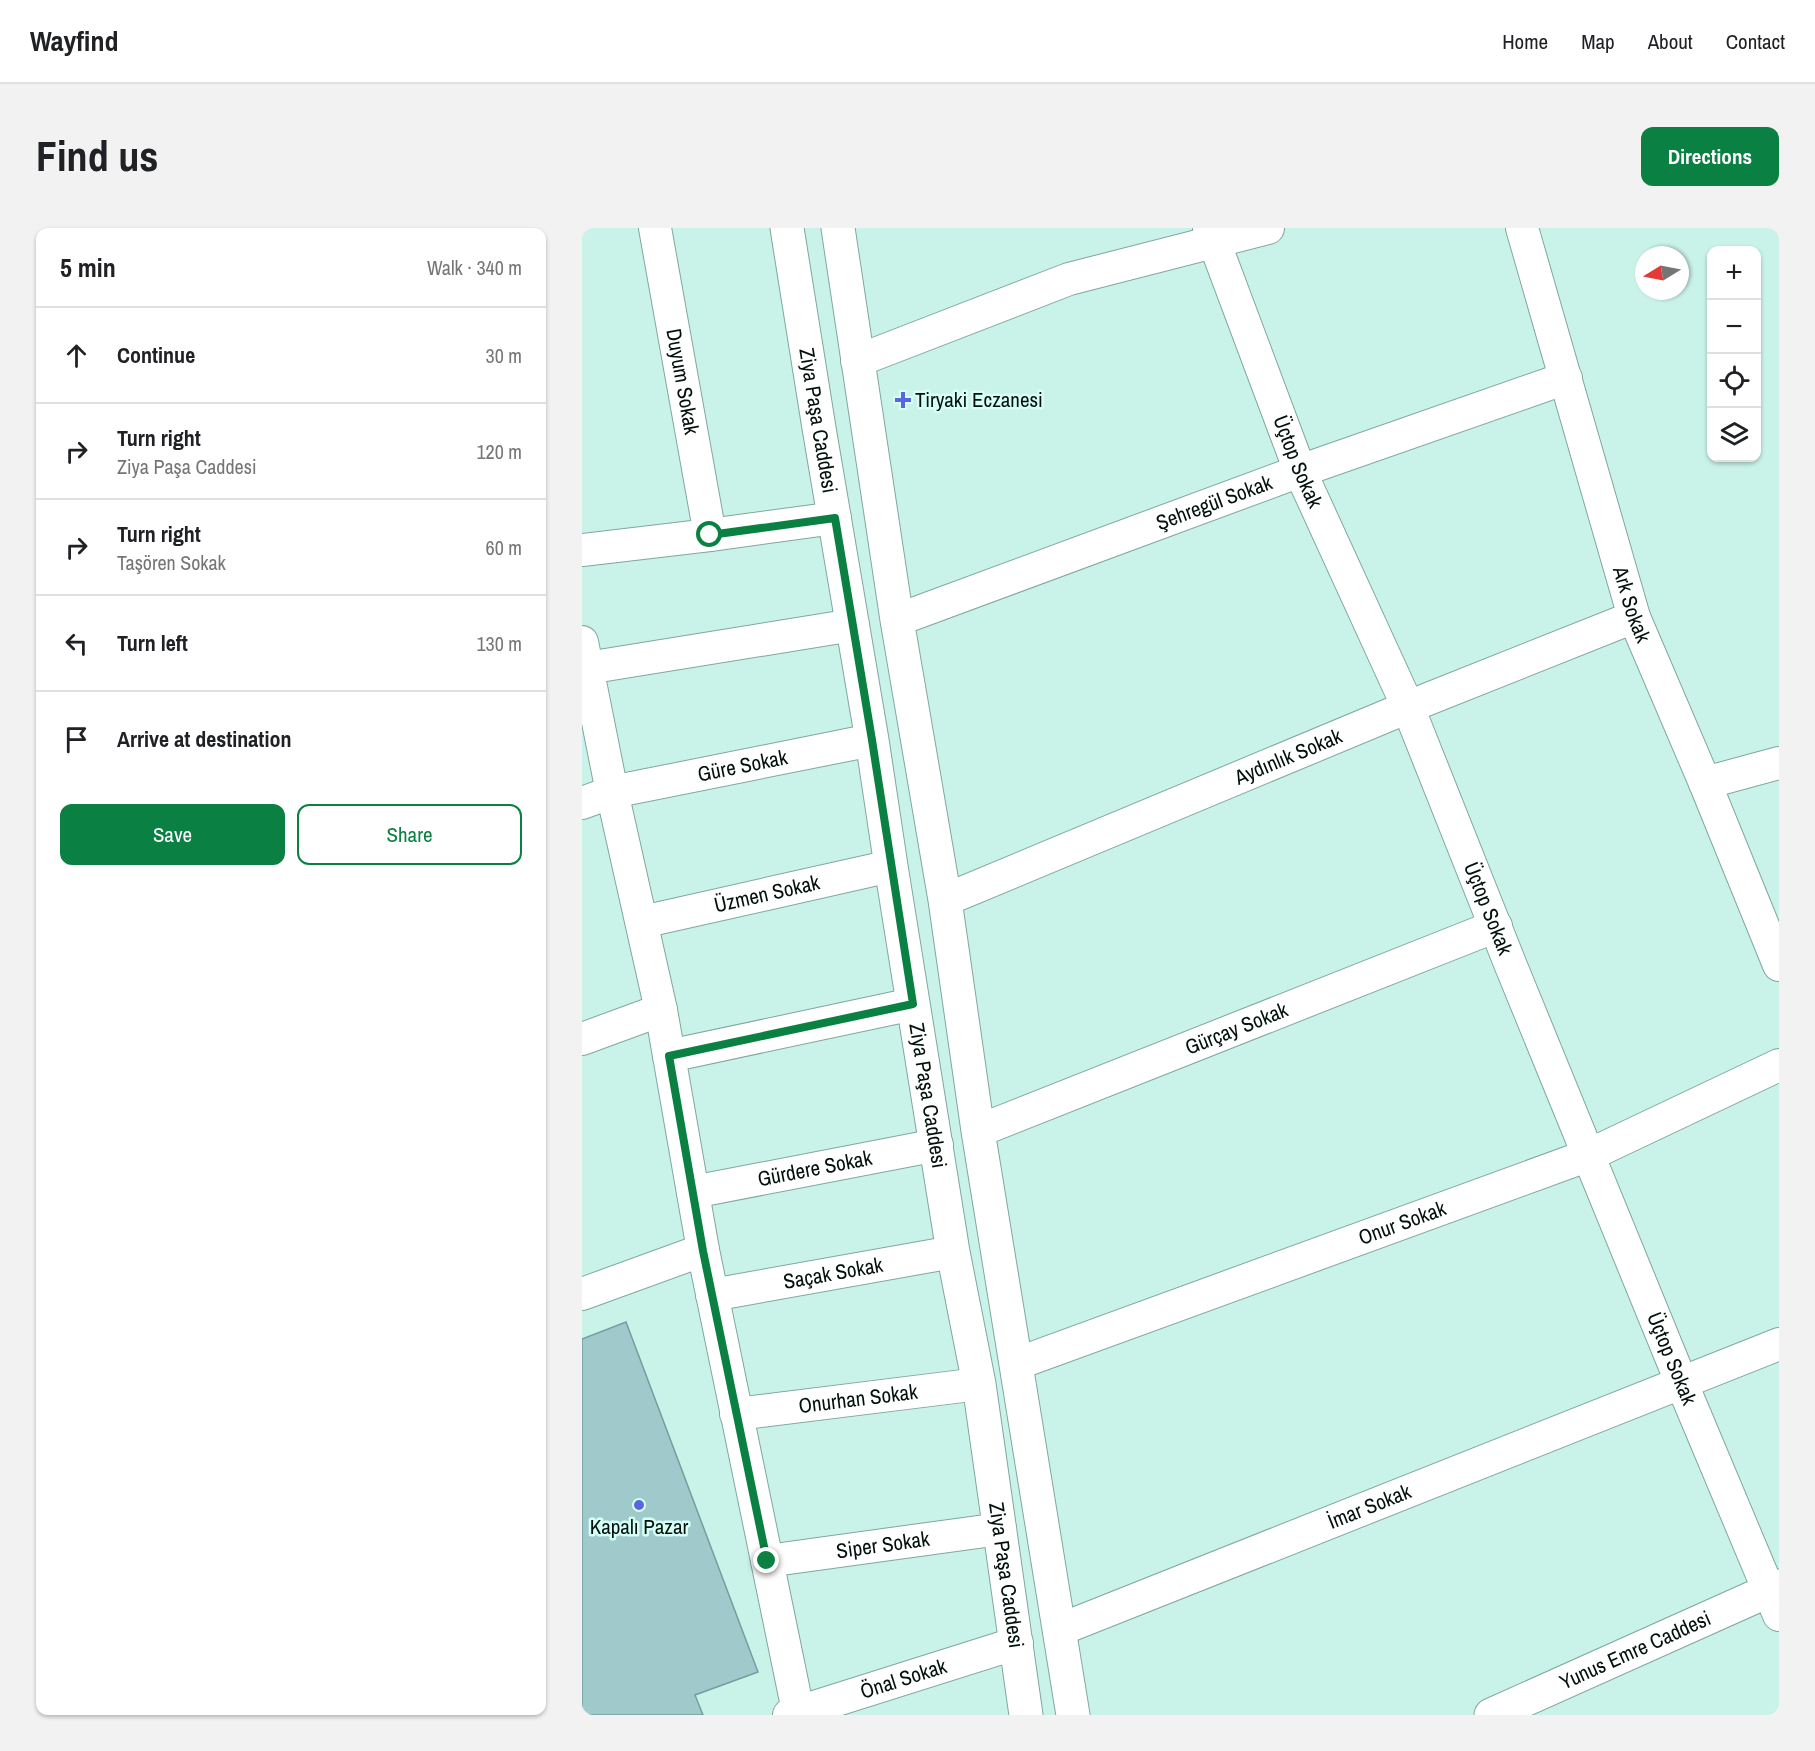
<!DOCTYPE html>
<html lang="en">
<head>
<meta charset="utf-8">
<style>
	:root { --surface:#fff; --page:#f2f2f2; --text:#202124; --muted:#757577; --line:#e0e0e0; --accent:#0b8043 }
	body { margin:0; font-family:"Archivo Narrow",sans-serif; background:var(--page); color:var(--text) }
	.controls { position:absolute; right:18px; top:18px; display:grid; overflow:hidden; border-radius:12px; box-shadow:0 2px 4px #0004 }
	.controls button { width:54px; height:54px; display:grid; place-items:center; padding:0; border:0; border-bottom:2px solid var(--line); background:var(--surface); color:var(--text); font:30px sans-serif }
	.compass { position:absolute; left:1053px; top:18px; width:54px; height:54px; border-radius:50%; background:var(--surface); box-shadow:0 2px 4px #0004; rotate:260deg }
	.stop { position:absolute; width:18px; height:18px; margin:-14px; border:4px solid #0b8043; border-radius:50%; background:#fff }
	.stop.end { background:#0b8043; border-color:#fff; box-shadow:0 2px 6px #0008 }
	.list { margin:0; padding:0; list-style:none }
	h2 { display:flex; justify-content:space-between; align-items:center; height:78px; margin:0; padding:0 24px; font-size:26px }
	h2 small { font-size:20px; font-weight:400; color:var(--muted) }
	.list li { display:grid; grid-template-columns:39px 1fr auto; gap:18px; align-items:center; box-sizing:border-box; height:96px; padding:0 24px; border-top:2px solid var(--line) }
	.list b { display:block; font-size:22px; white-space:nowrap }
	.list p { margin:0; font-size:20px; white-space:nowrap; color:var(--muted) }
	.list em { font-size:20px; font-style:normal; color:var(--muted) }
	.actions { display:flex; gap:12px; padding:18px 24px }
	.actions a { flex:1; padding:14px 0; border:2px solid var(--accent); border-radius:12px; text-align:center; font-size:21px; color:var(--accent) }
	.actions .main { background:var(--accent); color:#fff }
	.icon { flex:none; width:33px; height:33px; fill:none; stroke:currentColor; stroke-width:2; stroke-linecap:round; stroke-linejoin:round }
	.map { position:relative; flex:none; width:1197px; height:1487px; overflow:hidden; border-radius:12px }
	header { display:flex; align-items:center; gap:36px; box-sizing:border-box; height:84px; padding:0 30px; background:var(--surface); border-bottom:2px solid var(--line) }
	header strong { font-size:28px }
	nav { display:flex; gap:33px; margin-inline-start:auto; font-size:21px }
	.intro { display:flex; align-items:center; justify-content:space-between; box-sizing:border-box; height:144px; padding:0 36px }
	h1 { margin:0; font-size:42px }
	.button { padding:15px 27px; border-radius:12px; background:var(--accent); color:#fff; font-size:21px; font-weight:700 }
	main { display:flex; gap:36px; padding:0 36px }
	aside { flex:1; background:var(--surface); border-radius:12px; box-shadow:0 2px 4px #0004 }
	.map>svg:first-child { display:block }
</style>
</head>
<body>
<header>
<strong>Wayfind</strong>
<nav><a>Home</a><a>Map</a><a>About</a><a>Contact</a></nav>
</header>
<div class="intro"><h1>Find us</h1><a class="button">Directions</a></div>
<main>
<aside>
<h2>5 min<small>Walk · 340 m</small></h2>
<ul class="list">
<li><svg class="icon" aria-label="ahead" viewBox="0 0 24 24"><path d="M12 20V5M6 11l6-6 6 6"/></svg><div><b>Continue</b></div><em>30 m</em></li>
<li><svg class="icon" aria-label="right" viewBox="0 0 24 24"><path d="M7 20v-9h11M14 6l5 5-5 5"/></svg><div><b>Turn right</b><p>Ziya Paşa Caddesi</p></div><em>120 m</em></li>
<li><svg class="icon" aria-label="right" viewBox="0 0 24 24"><path d="M7 20v-9h11M14 6l5 5-5 5"/></svg><div><b>Turn right</b><p>Taşören Sokak</p></div><em>60 m</em></li>
<li><svg class="icon" aria-label="left" viewBox="0 0 24 24"><path d="M17 20v-9H6M10 6l-5 5 5 5"/></svg><div><b>Turn left</b></div><em>130 m</em></li>
<li><svg class="icon" aria-label="arrive" viewBox="0 0 24 24"><path d="M6 21V4h12l-3 4 3 4H6"/></svg><div><b>Arrive at destination</b></div></li>
</ul>
<div class="actions"><a class="main">Save</a><a>Share</a></div>
</aside>
<div class="map">
<svg width="1197" height="1487" viewBox="0 0 1197 1487">
	<rect width="100%" height="100%" fill="#c9f2e9"/>
	<path fill="#9fc9ca" stroke="#759d9f" stroke-width="1.5" d="M44 1094 176 1444 113 1467 121 1487H0V1111Z"/>
	<g fill="none" stroke-linecap="round" stroke-linejoin="round">
		<defs>
			<g id="street">
				<path id="s1" d="M73 0 128 307"/>
				<path id="s2" d="M627 0 718 243 826 479 929 738 1100 1156 1197 1387"/>
				<path id="s3" d="M940 0 1052 389 1123 555 1197 737"/>
				<path d="M275 133 487 51 686 0"/>
				<path d="M0 322 128 307 253 290"/>
				<path id="s4" d="M315 392 718 243 984 150"/>
				<path d="M0 414 30 564 79 782 121 1022 216 1483"/>
				<path d="M5 440 271 397"/>
				<path d="M1123 555 1197 535"/>
				<path id="s5" d="M0 575 30 564 290 512"/>
				<path id="s6" d="M363 672 826 479 1052 389"/>
				<path id="s7" d="M60 694 309 638"/>
				<path d="M0 811 79 782"/>
				<path d="M87 828 331 776"/>
				<path id="s8" d="M396 903 914 698"/>
				<path id="s9" d="M111 964 355 917"/>
				<path d="M0 1066 121 1022"/>
				<path id="s10" d="M130 1067 371 1024"/>
				<path id="s11" d="M434 1136 1007 927 1197 837"/>
				<path id="s12" d="M154 1186 397 1156"/>
				<path id="s13" d="M185 1333 418 1301"/>
				<path id="s14" d="M477 1402 1197 1116"/>
				<path id="s15" d="M207 1487 435 1415"/>
			</g>
			<g id="secondary">
				<path id="s16" d="M205 0 237 200 290 512 309 638 371 1024 397 1156 444 1487"/>
				<path d="M256 0 315 392 363 672 396 903 491 1487"/>
				<path id="s17" d="M909 1487 1197 1358"/>
			</g>
		</defs>
		<use href="#street" stroke="#81a79f" stroke-width="34"/>
		<use href="#secondary" stroke="#81a79f" stroke-width="35"/>
		<use href="#street" stroke="#fff" stroke-width="32"/>
		<use href="#secondary" stroke="#fff" stroke-width="33"/>
	</g>
	<g fill="none" stroke-linecap="round" stroke-linejoin="round">
		<path stroke="#0b8043" stroke-width="8" d="M128 307 253 290 290 512 331 776 87 828 121 1023 185 1333"/>
	</g>
	<g fill="#5b65dd" stroke="#d6fff6" stroke-width="2">
		<path d="M318 163h6v6h6v6h-6v6h-6v-6h-6v-6h6z"/>
		<circle cx="57" cy="1277" r="6"/>
	</g>
	<g text-anchor="middle" stroke-width="5" stroke-linejoin="round" paint-order="stroke">
		<g font-size="21" fill="#03110e" stroke="#d6fff6">
			<text dy="7" stroke="none"><textPath href="#s1" startOffset="156">Duyum Sokak</textPath></text>
			<text dy="7" stroke="none"><textPath href="#s16" startOffset="195">Ziya Paşa Caddesi</textPath></text>
			<text dy="7" stroke="none"><textPath href="#s2" startOffset="250">Üçtop Sokak</textPath></text>
			<text dy="7" stroke="none"><textPath href="#s4" startOffset="338">Şehregül Sokak</textPath></text>
			<text dy="7" stroke="none"><textPath href="#s3" startOffset="392">Ark Sokak</textPath></text>
			<text dy="7" stroke="none"><textPath href="#s6" startOffset="372">Aydınlık Sokak</textPath></text>
			<text dy="7" stroke="none"><textPath href="#s5" startOffset="165">Güre Sokak</textPath></text>
			<text dy="7" stroke="none"><textPath href="#s7" startOffset="128">Üzmen Sokak</textPath></text>
			<text dy="7" stroke="none"><textPath href="#s2" startOffset="736">Üçtop Sokak</textPath></text>
			<text dy="7" stroke="none"><textPath href="#s8" startOffset="278">Gürçay Sokak</textPath></text>
			<text dy="7" stroke="none"><textPath href="#s16" startOffset="879">Ziya Paşa Caddesi</textPath></text>
			<text dy="7" stroke="none"><textPath href="#s9" startOffset="124">Gürdere Sokak</textPath></text>
			<text dy="7" stroke="none"><textPath href="#s11" startOffset="411">Onur Sokak</textPath></text>
			<text dy="7" stroke="none"><textPath href="#s10" startOffset="123">Saçak Sokak</textPath></text>
			<text dy="7" stroke="none"><textPath href="#s2" startOffset="1222">Üçtop Sokak</textPath></text>
			<text dy="7" stroke="none"><textPath href="#s12" startOffset="123">Onurhan Sokak</textPath></text>
			<text dy="7" stroke="none"><textPath href="#s14" startOffset="334">İmar Sokak</textPath></text>
			<text dy="7" stroke="none"><textPath href="#s13" startOffset="117">Siper Sokak</textPath></text>
			<text dy="7" stroke="none"><textPath href="#s16" startOffset="1365">Ziya Paşa Caddesi</textPath></text>
			<text dy="7" stroke="none"><textPath href="#s17" startOffset="158">Yunus Emre Caddesi</textPath></text>
			<text dy="7" stroke="none"><textPath href="#s15" startOffset="120">Önal Sokak</textPath></text>
		</g>
		<g font-size="21" fill="#03110e" stroke="#d6fff6" text-anchor="start">
			<text x="333" y="179">Tiryaki Eczanesi</text>
			<text x="57" y="1306" text-anchor="middle">Kapalı Pazar</text>
		</g>
	</g>
</svg>
<div class="controls">
<button>+</button>
<button>−</button>
<button><svg class="icon" aria-label="locate" viewBox="0 0 24 24"><circle cx="12" cy="12" r="6"/><path d="M12 2v4M12 18v4M2 12h4M18 12h4"/></svg></button>
<button><svg class="icon" aria-label="layers" viewBox="0 0 24 24"><path d="M12 4l9 5-9 5-9-5zM3 14l9 5 9-5"/></svg></button>
</div>
<svg class="compass" viewBox="-18 -18 36 36"><path d="M0-13l5 13h-10z" fill="#e53935"/><path d="M0 13l5-13h-10z" fill="#757577"/></svg>
<div class="stop" style="left:128px;top:307px"></div>
<div class="stop end" style="left:185px;top:1333px"></div>
</div>
</main>
</body>
</html>
